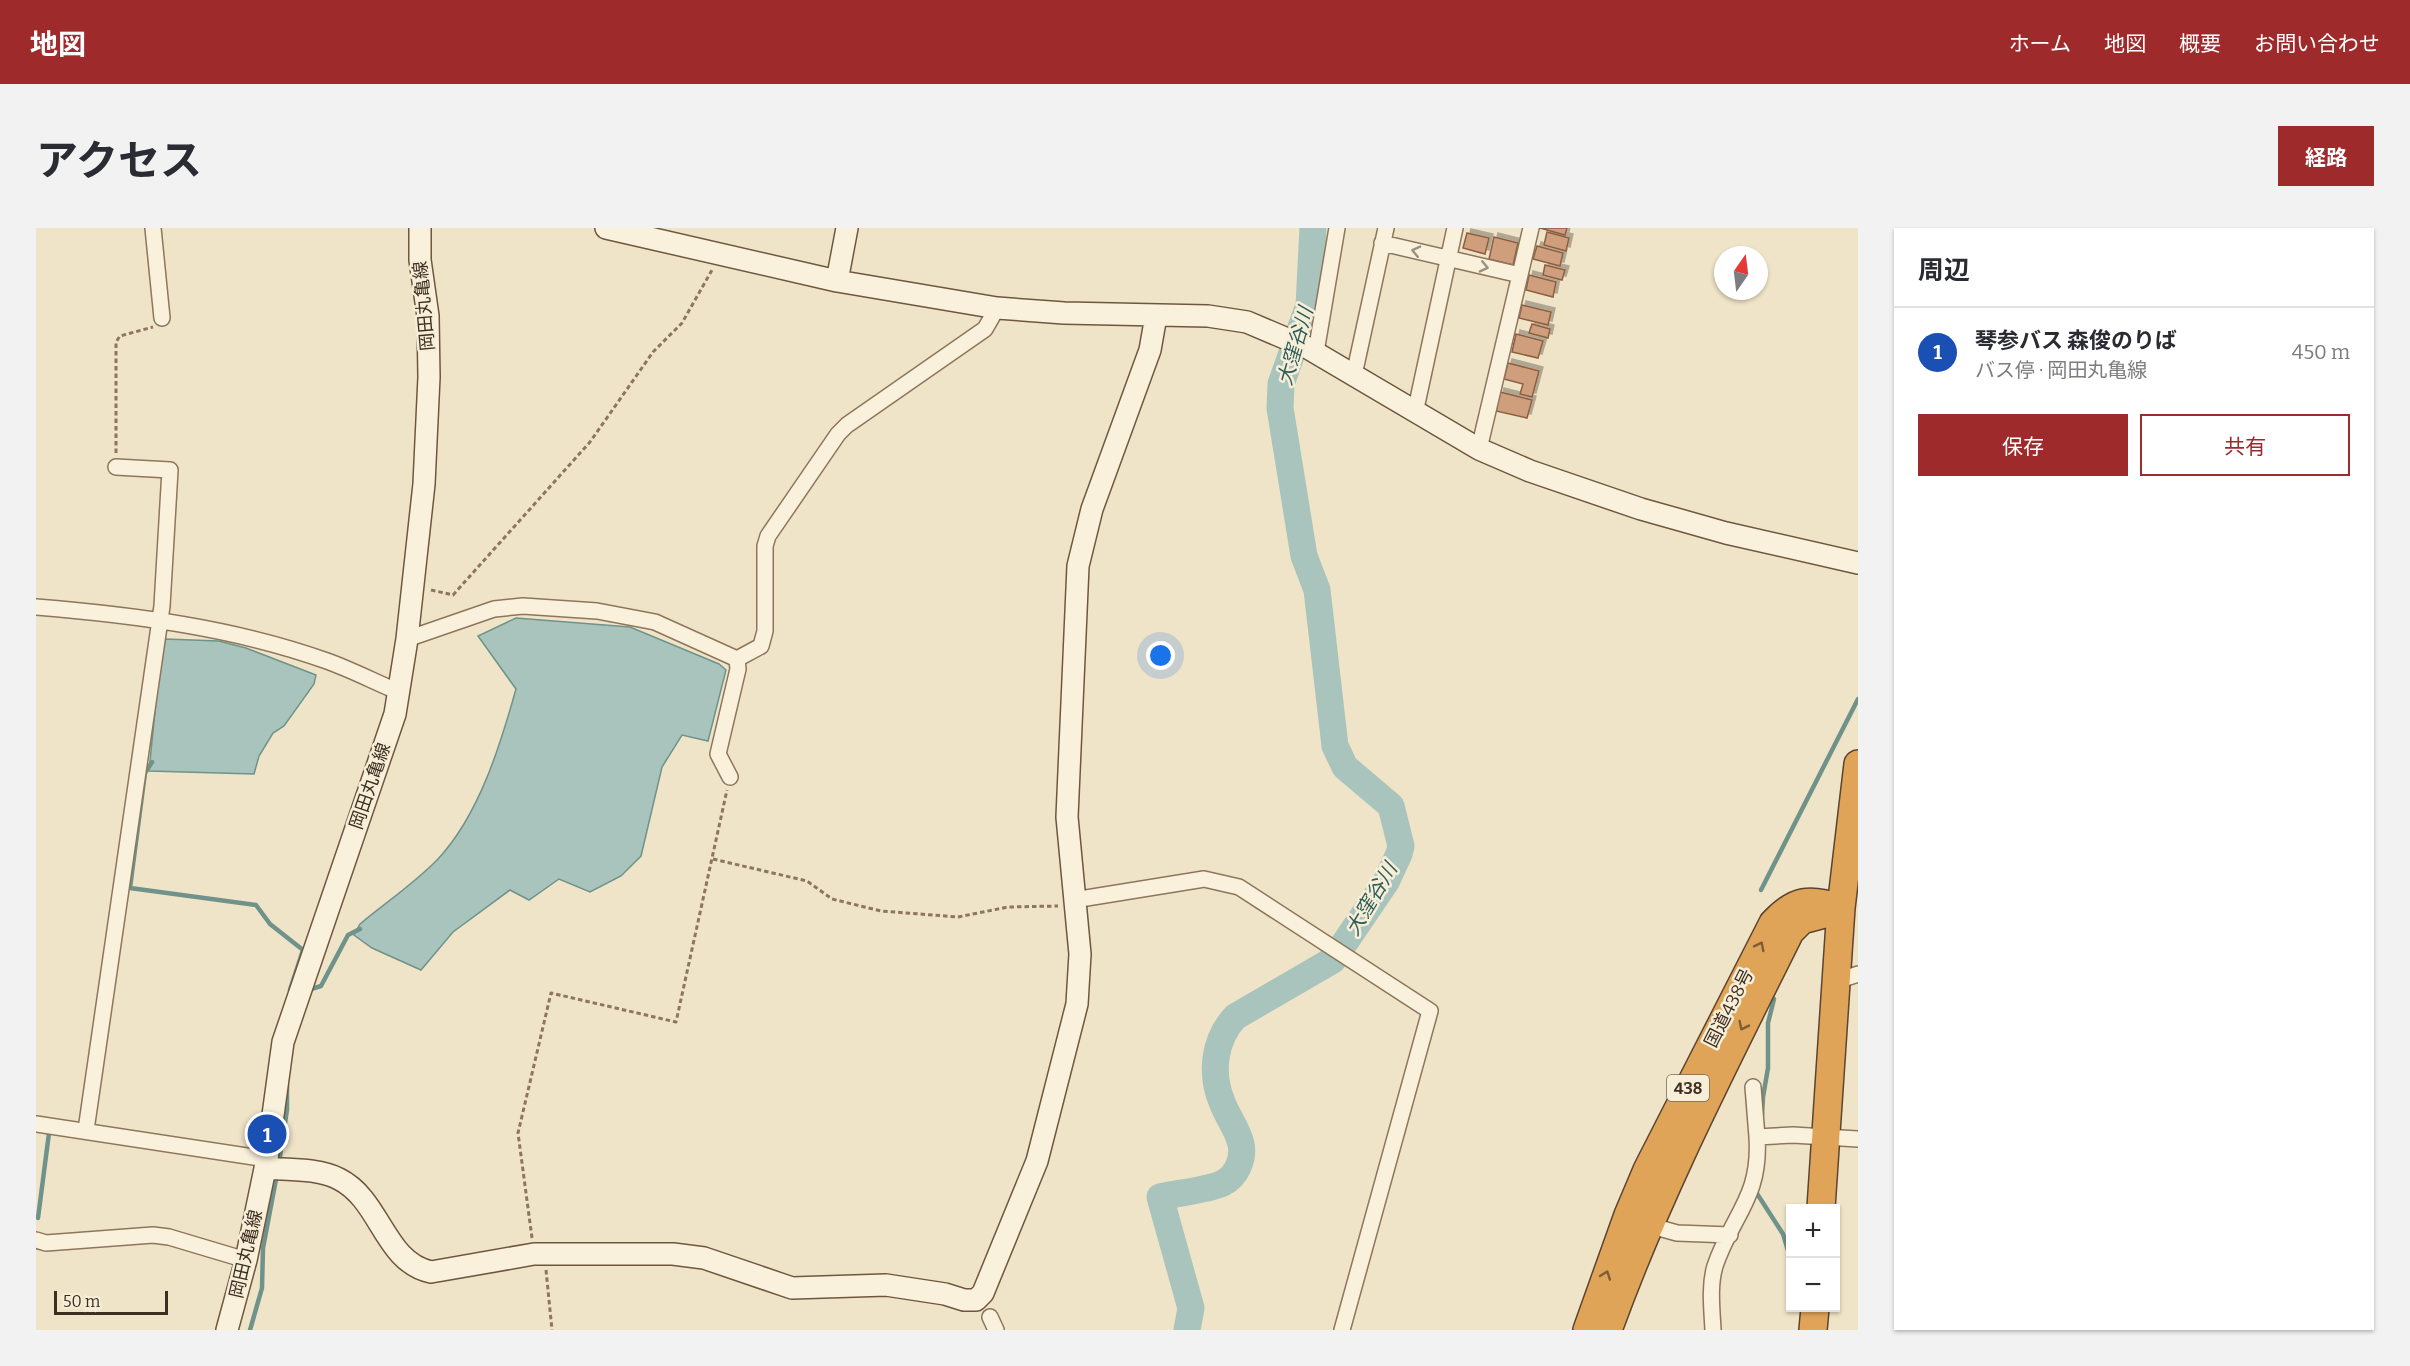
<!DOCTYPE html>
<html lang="ja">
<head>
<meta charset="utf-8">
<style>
	:root { --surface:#fff; --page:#f2f2f3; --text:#2b2b33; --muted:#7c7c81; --line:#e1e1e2; --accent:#9e2a2b }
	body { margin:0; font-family:Bitter,"Noto Sans JP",serif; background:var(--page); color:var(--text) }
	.controls { position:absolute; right:18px; bottom:18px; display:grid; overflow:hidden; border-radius:0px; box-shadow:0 2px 4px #0004 }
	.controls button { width:54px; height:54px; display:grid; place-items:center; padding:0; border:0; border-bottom:2px solid var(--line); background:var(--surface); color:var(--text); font:30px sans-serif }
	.compass { position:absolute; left:1678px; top:18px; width:54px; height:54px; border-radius:50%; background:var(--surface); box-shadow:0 2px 4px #0004; rotate:14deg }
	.scale { position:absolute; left:18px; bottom:15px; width:114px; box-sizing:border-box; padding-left:6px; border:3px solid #3d2e20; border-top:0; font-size:16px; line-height:21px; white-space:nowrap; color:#3d2e20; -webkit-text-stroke:4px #f7eed8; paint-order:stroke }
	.you { position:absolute; left:1125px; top:428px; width:21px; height:21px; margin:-15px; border:4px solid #fff; border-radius:50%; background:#1a73e8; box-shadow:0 0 0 9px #1a73e833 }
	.badge { display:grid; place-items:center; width:39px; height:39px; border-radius:50%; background:var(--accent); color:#fff; font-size:20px; font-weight:700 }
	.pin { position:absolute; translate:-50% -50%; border:3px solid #fff; box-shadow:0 2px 6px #0006 }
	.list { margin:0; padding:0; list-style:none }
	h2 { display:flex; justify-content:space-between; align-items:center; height:78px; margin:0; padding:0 24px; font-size:26px }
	h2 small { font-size:20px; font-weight:400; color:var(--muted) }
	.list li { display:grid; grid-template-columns:39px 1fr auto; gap:18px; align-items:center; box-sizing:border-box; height:90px; padding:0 24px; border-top:2px solid var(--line) }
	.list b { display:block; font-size:22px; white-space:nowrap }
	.list p { margin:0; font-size:20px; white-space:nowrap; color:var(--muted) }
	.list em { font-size:20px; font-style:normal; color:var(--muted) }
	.actions { display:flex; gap:12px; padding:18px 24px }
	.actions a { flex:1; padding:14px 0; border:2px solid var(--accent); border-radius:0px; text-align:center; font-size:21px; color:var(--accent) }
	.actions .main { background:var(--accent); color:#fff }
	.map { position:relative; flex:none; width:1822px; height:1102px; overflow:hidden; border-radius:0px }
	header { display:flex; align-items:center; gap:36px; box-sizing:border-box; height:84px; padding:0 30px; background:var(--accent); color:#fff }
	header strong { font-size:28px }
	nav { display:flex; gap:33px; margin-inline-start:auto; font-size:21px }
	.intro { display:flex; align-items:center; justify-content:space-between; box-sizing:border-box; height:144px; padding:0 36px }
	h1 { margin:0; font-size:42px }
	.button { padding:15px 27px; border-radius:0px; background:var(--accent); color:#fff; font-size:21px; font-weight:700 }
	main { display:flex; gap:36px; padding:0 36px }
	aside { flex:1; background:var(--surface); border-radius:0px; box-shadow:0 2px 4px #0004 }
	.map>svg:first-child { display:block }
</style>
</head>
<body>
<header>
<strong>地図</strong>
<nav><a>ホーム</a><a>地図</a><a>概要</a><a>お問い合わせ</a></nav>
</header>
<div class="intro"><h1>アクセス</h1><a class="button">経路</a></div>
<main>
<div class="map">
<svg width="1822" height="1102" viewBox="0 0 1822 1102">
	<defs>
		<filter id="shadow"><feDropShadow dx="4" dy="-4" stdDeviation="0" flood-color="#0004"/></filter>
	</defs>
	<rect width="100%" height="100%" fill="#f0e4c8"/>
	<path fill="#a9c4bc" stroke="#6f938a" stroke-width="1.5" d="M480 390 594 399 683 436 690 442 672 513 646 507 626 539 605 628 585 648 554 664 523 651 493 672 474 662 417 704 385 742 336 720 318 707 324 696C349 675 379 655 402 631 443 587 464 518 480 461L442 408Z
		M129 411 183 413 210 420 280 447 278 456 248 498 237 505 223 528 218 546 113 543 126 414Z"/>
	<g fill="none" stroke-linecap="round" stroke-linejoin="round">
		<path stroke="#6f938a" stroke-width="4.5" d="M116 534 109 545 94 660 220 677 234 696 267 722 254 762
			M1725 662 1822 471
			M272 762 285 758 312 707 324 701
			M1726 888 1727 869 1732 840V795L1738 771
			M243 935 251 882V857
			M1720 964 1747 1006 1754 1029
			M2 990 13 905
			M214 1102 226 1060 227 1020 241 946"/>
		<path stroke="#a9c4bc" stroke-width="27" d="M1151 1102 1155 1080 1124 969C1141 965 1173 962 1187 955 1201 948 1208 930 1205 916 1202 902 1191 888 1186 874 1174 845 1178 812 1199 789L1297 732 1350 654 1363 626 1365 618 1355 578 1309 539 1299 518 1281 362 1268 328 1244 180 1245 156 1273 77 1277 0"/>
	</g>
	<path fill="#cf9f7d" stroke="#8d5f41" stroke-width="1.5" filter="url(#shadow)" d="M1504 0H1531L1529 7Z
		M1511 4 1533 10 1530 23 1508 17Z
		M1431 5 1453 10 1449 26 1427 20Z
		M1458 9 1482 15 1477 37 1453 31Z
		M1501 18 1527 25 1524 38 1497 31Z
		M1509 37 1529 42 1526 52 1507 47Z
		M1493 47 1520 54 1517 69 1490 62Z
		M1486 77 1515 84 1512 97 1483 90Z
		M1496 96 1514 101 1512 110 1493 105Z
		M1480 106 1507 113 1502 130 1476 124Z
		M1472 135 1503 143 1496 169 1484 166 1487 156 1468 151Z
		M1464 164 1496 172 1491 190 1460 183Z"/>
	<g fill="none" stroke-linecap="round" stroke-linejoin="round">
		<defs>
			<path id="street" d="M117 0 126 90
				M1346 15 1484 47
				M1280 124 1301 0
				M1318 147 1350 0
				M1379 185 1419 0
				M1443 221 1495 0
				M0 379C98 387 199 400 291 433 316 442 339 454 363 464
				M371 411 458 381 487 378 561 383 619 394 701 431
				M701 431 725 418 729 403V318L732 308 802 206 811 197 949 101 961 80
				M694 549 682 526 702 441 701 431
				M1038 672 1168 651 1203 659 1394 783 1306 1102
				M1801 753 1822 746
				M1717 859 1721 909
				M0 896 231 931
				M50 902 126 378 134 242 80 239
				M1612 997 1641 1005 1694 1007
				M0 1012 10 1015 117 1007 133 1009 210 1032
				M954 1089 960 1102
				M1677 1102C1676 1081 1673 1058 1679 1038 1696 987 1725 970 1721 909L1757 907 1822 911"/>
			<path id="secondary" d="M570 0 801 53 961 80 1028 85 1172 88 1211 94 1270 119 1443 221 1494 243 1605 281 1690 305 1822 335
				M801 53 811 0
				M229 940C252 942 282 940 303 951 345 972 348 1034 395 1044L498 1026H637L668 1030 756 1060 850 1057 909 1066 928 1072H940L947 1065 1001 933 1041 776 1044 726 1031 589 1042 338 1056 281 1114 122 1120 88
				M191 1102 210 1032 231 931 247 814 359 486 371 411 388 256 393 149 392 88 384 32V0"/>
			<path id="highway" d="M1785 980 1805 680 1822 536
				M1551 1102 1592 987 1611 942 1737 695C1759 671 1774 670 1805 680
				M1572 1102C1622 964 1689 835 1754 704L1766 692 1796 684
				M1777 1102 1779 1080"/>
		</defs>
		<use href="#street" stroke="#8d765c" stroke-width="18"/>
		<use href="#secondary" stroke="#6f573f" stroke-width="24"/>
		<use href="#highway" stroke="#5b4430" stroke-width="30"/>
		<path stroke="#8d765c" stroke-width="3" stroke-dasharray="4.5 3" stroke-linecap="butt" d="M80 225V114L84 108 117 99
			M395 362 417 367 554 214 617 124 646 95 676 42
			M677 631 771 653 796 671 845 683 922 689 972 679 1022 678
			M496 1010 482 905 515 765 640 794 691 562
			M510 1042 516 1102"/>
		<use href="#street" stroke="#faf1dc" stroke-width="15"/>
		<use href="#secondary" stroke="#faf1dc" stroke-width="21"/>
		<use href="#highway" stroke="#e0a458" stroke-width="27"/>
	</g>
	<defs><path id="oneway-chevron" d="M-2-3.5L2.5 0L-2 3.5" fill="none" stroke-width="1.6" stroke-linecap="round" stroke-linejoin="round" transform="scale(1.5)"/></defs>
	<g stroke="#9c907e">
		<use href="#oneway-chevron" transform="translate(1380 23) rotate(-167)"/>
		<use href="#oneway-chevron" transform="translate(1448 39) rotate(13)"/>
	</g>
	<g stroke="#7e5d36">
		<use href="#oneway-chevron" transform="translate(1724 718) rotate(-63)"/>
		<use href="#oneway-chevron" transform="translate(1707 798) rotate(116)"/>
		<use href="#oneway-chevron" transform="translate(1570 1047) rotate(-70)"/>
	</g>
	<g text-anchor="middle" stroke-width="5" stroke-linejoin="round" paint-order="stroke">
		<rect fill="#f7eed8" stroke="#756857" stroke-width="1.5" x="1631" y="847" width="42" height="26" rx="4.5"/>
		<g font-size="16" font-weight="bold" fill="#3d2e20">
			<text x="1652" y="866">438</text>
		</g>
		<g font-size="18" fill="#3d2e20" stroke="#f7eed8">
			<text transform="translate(388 78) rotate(-95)" y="6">岡田丸亀線</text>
			<text transform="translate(334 558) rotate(-71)" y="6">岡田丸亀線</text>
			<text transform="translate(1693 780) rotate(-63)" y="6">国道438号</text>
			<text transform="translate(210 1026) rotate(-77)" y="6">岡田丸亀線</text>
		</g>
		<g font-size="20" font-style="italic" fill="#2f5d5a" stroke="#f7eed8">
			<text transform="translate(1259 118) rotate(-74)" y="7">大窪谷川</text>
			<text transform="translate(1335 671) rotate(-59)" y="7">大窪谷川</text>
		</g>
	</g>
</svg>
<div class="controls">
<button>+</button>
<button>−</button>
</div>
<svg class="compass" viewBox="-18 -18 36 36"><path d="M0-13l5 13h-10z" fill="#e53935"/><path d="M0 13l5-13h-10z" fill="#7c7c81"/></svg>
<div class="scale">50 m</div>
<div class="you"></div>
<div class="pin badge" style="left:231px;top:906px;background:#1a4fb4">1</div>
</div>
<aside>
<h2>周辺<small></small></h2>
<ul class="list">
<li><span class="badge" style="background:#1a4fb4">1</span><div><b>琴参バス 森俊のりば</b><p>バス停 · 岡田丸亀線</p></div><em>450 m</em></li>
</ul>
<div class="actions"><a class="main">保存</a><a>共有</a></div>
</aside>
</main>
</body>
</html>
